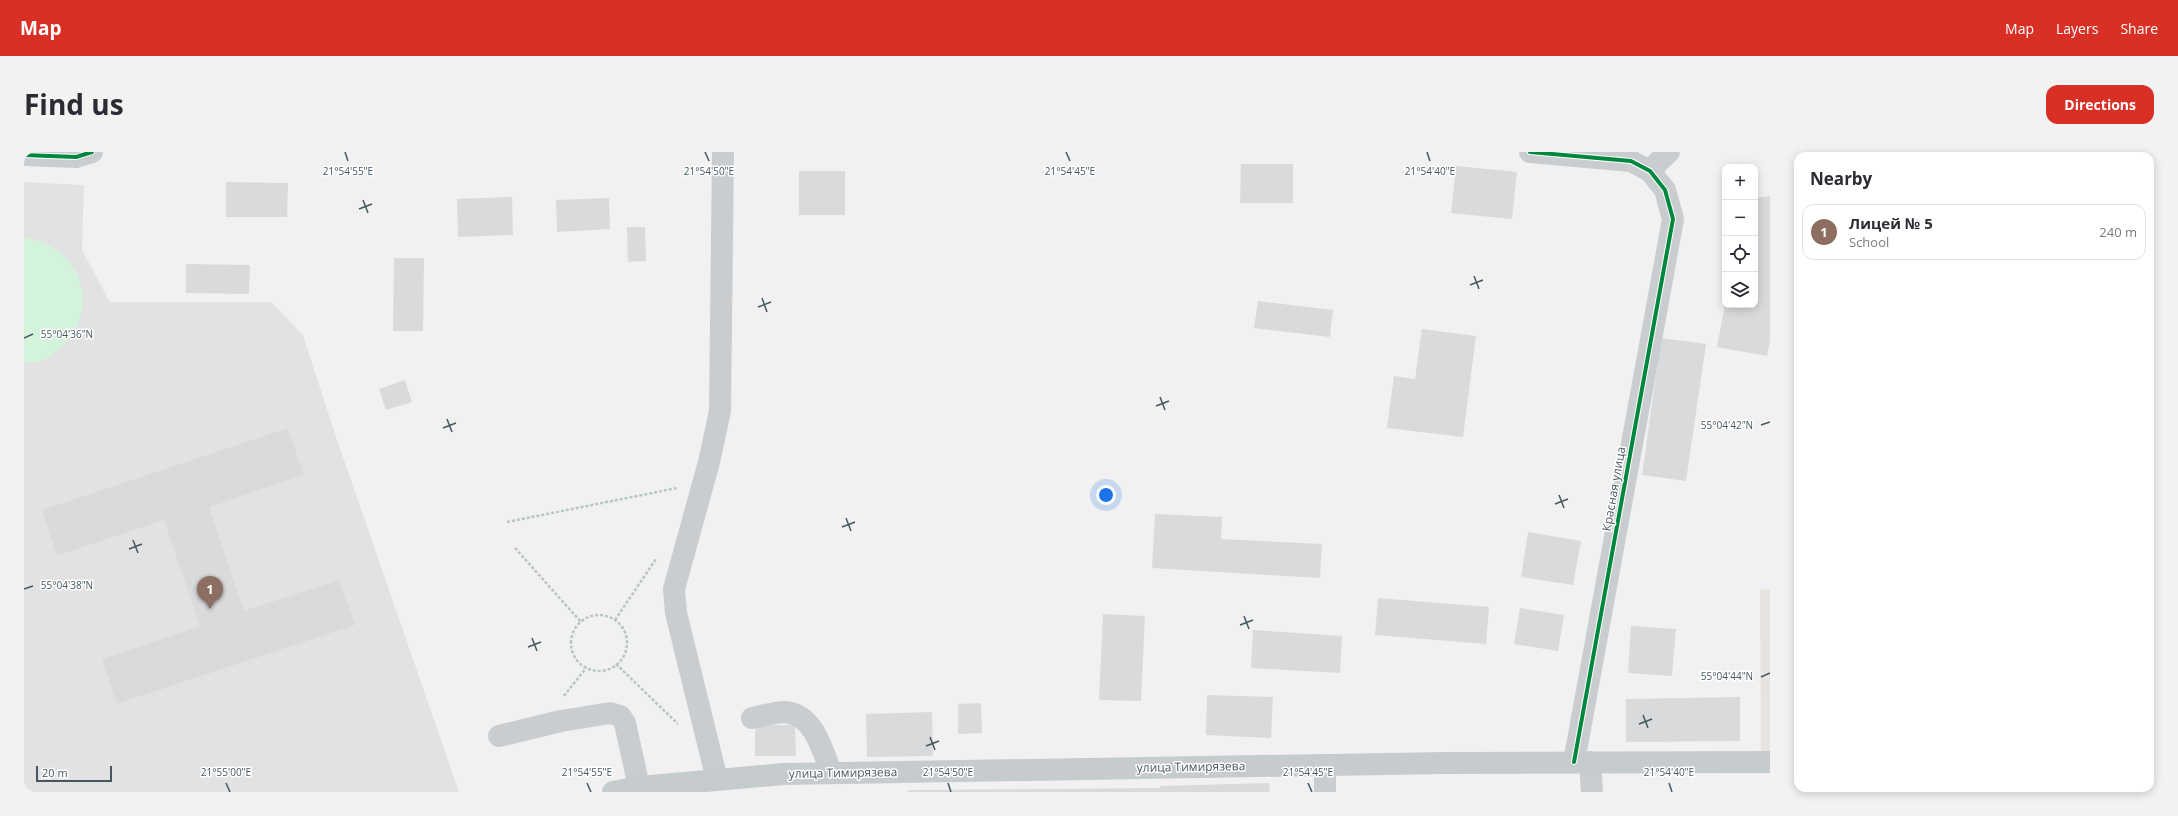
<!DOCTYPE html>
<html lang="en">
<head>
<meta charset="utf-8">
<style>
	:root { --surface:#fff; --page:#f2f2f3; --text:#2b2b33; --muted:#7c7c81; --line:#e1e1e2; --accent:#d93025 }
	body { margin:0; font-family:"Open Sans",sans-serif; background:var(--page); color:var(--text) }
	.controls { position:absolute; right:12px; top:12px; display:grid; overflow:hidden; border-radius:8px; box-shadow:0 2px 10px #0003 }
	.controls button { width:36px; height:36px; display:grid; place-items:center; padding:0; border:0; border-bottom:1px solid var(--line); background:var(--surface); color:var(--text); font:20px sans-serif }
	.scale { position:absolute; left:12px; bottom:10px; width:76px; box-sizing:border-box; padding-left:4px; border:2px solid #46575f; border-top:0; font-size:11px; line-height:14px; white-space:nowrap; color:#46575f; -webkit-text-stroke:3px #fff; paint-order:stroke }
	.you { position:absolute; left:1082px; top:343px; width:14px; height:14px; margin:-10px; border:3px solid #fff; border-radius:50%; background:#1a73e8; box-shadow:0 0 0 6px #1a73e833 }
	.badge { display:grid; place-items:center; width:26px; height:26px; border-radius:50%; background:var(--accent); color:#fff; font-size:13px; font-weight:700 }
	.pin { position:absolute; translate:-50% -33px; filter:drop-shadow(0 1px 2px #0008) }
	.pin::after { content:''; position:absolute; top:21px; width:14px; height:12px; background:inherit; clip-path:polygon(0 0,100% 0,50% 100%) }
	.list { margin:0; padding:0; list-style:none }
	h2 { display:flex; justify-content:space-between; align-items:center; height:52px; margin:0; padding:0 16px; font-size:17px }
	h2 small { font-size:13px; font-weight:400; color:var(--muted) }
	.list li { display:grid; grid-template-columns:26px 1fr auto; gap:12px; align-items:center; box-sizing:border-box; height:56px; margin:0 8px 8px; padding:0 8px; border:1px solid var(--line); border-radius:12px }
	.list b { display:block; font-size:15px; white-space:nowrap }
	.list p { margin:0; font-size:13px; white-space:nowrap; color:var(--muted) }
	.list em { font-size:13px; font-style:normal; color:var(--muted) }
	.icon { flex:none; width:22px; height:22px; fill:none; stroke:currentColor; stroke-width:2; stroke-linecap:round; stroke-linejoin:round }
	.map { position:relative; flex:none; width:1746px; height:640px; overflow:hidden; border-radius:12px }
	header { display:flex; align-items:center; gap:24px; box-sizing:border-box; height:56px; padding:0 20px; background:var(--accent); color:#fff }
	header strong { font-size:19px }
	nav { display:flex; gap:22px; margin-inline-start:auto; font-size:14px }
	.intro { display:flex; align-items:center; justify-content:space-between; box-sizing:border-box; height:96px; padding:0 24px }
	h1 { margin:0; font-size:28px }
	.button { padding:10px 18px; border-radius:12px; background:var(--accent); color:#fff; font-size:14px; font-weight:700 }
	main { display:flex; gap:24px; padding:0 24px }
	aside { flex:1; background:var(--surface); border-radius:12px; box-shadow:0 2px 10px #0003 }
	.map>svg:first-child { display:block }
</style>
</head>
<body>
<header>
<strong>Map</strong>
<nav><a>Map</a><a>Layers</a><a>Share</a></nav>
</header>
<div class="intro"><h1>Find us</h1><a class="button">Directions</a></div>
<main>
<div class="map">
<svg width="1746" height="640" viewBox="0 0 1746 640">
	<rect width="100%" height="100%" fill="#f2f1f1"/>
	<path fill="#e7e3de" d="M1736 437 1746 438V610H1737Z"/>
	<path fill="#e3e2e3" d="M0 30 60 33 58 98 86 150H247L279 183 311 282 435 640H0Z"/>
	<path fill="#d3f3da" d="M0 86C57 92 80 159 35 197 21 208 19 211 0 210Z"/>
	<path fill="#d8dadb" d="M1217 12H1269V51H1216Z
		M1432 14 1493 20 1488 67 1427 61Z
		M775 19H821V63H775Z
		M202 30 264 31 263 65H202Z
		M1746 44V188L1743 204 1693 195 1701 153H1731V46Z
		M488 45 489 83 434 85 433 47Z
		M585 46 586 77 533 80 532 48Z
		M603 75H621L622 109 604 110Z
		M370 106H400L399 179H369Z
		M162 112 226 113 225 142 162 141Z
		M1234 149 1309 158 1306 185 1230 176Z
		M1398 177 1452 184 1439 285 1363 276 1370 224 1391 227Z
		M1637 186 1682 192 1662 329 1618 323Z
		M381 228 388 250 362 258 355 237Z
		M264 276 280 323 185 355 220 459 315 428 331 473 93 552 78 507 176 474 140 368 33 404 18 358Z
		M1131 362 1198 365 1197 387 1298 392 1296 426 1128 416Z
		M1504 380 1557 389 1549 433 1497 425Z
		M1354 446 1465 455 1462 492 1351 483Z
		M1496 456 1540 463 1534 499 1490 492Z
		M1079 462 1121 464 1117 549 1075 548Z
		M1607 474 1652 477 1648 524 1604 521Z
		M1229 478 1318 484 1316 521 1227 516Z
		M1183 543 1249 545 1247 586 1182 583Z
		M1716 545V589L1602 590V547Z
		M957 551 958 581 934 582V552Z
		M908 560 909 604 843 605 842 562Z
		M731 573H771L772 604H731Z
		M1245 631 1246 640H884V638L1136 636V634Z"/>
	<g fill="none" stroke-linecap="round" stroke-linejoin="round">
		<path stroke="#b7c6bf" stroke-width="2.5" stroke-dasharray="3 2" stroke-linecap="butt" d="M483 370 653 336
			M491 396 557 470
			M547 491a28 28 0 1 1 56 0a28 28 0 1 1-56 0Z
			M591 468 632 407
			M592 512 654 572
			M540 544 562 516"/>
		<path stroke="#cacdd0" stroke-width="22" d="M1506 0 1607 9 1626 19 1641 38 1649 67 1550 610
			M0 3 52 5 68 0
			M1629 15 1645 0
			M728 566C738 564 750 560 761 560 790 562 799 599 807 621
			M475 584 537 569 586 561 596 564 601 571 615 635
			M1566 610 1568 640
			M693 628 652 461 650 437 685 310 696 259 699 0
			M1301 640V613"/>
		<path stroke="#c6ccce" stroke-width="22" d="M589 640 615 635 760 622 1420 611 1746 610"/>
		<defs>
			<path id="cycleway" d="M1506 0 1607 9 1626 19 1641 38 1649 67 1550 610
				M0 3 52 5 68 0"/>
		</defs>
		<use href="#cycleway" stroke="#fff" stroke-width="6"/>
		<use href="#cycleway" stroke="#00873e" stroke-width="4"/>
	</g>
	<path fill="none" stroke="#46575f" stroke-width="1.5" d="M321 0 324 9M681 0 685 9M1042 0 1046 9M1403 0 1406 9M339 48 344 61M335 57 348 52M1450 124 1455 137M1446 133 1459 128M738 146 743 160M734 155 747 150M0 186 9 182M1136 245 1141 258M1132 254 1145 249M423 267 428 280M1737 273 1746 270M419 276 432 271M1535 343 1540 356M1531 352 1544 347M822 366 827 379M818 375 831 370M109 388 114 401M105 397 118 392M0 437 9 434M1220 464 1225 477M1216 473 1229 468M508 486 513 499M504 495 517 490M1737 525 1746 521M1619 563 1624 576M1615 572 1628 567M906 585 911 598M902 594 915 589M202 631 206 640M563 631 567 640M924 631 927 640M1284 631 1288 640M1645 631 1648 640"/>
	<g text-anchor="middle" stroke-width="3" stroke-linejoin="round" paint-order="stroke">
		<g font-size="12" fill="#46575f" stroke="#fff">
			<text transform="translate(1590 337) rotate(-80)" y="4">Красная улица</text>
			<text transform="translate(1167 615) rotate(-1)" y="4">улица Тимирязева</text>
			<text transform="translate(819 621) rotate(-1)" y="4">улица Тимирязева</text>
		</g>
	</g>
	<g font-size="10" text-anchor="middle" fill="#46575f" stroke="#fff" stroke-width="3" stroke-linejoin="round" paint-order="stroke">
		<text x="324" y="23">21°54'55"E</text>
		<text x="685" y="23">21°54'50"E</text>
		<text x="1046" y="23">21°54'45"E</text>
		<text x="1406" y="23">21°54'40"E</text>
		<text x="43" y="186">55°04'36"N</text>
		<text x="1703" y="277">55°04'42"N</text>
		<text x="43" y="437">55°04'38"N</text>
		<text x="1703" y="528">55°04'44"N</text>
		<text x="202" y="624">21°55'00"E</text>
		<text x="563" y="624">21°54'55"E</text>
		<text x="924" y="624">21°54'50"E</text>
		<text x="1284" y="624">21°54'45"E</text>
		<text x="1645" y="624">21°54'40"E</text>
	</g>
</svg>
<div class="controls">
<button>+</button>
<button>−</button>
<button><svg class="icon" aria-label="locate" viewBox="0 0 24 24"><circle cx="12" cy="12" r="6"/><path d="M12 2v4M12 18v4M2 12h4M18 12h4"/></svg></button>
<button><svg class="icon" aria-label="layers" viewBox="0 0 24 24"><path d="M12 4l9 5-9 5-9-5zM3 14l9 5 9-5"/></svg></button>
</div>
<div class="scale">20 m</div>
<div class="you"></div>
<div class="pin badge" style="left:186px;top:457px;background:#8d6e63">1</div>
</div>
<aside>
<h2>Nearby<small></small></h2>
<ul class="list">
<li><span class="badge" style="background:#8d6e63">1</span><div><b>Лицей № 5</b><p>School</p></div><em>240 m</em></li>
</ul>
</aside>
</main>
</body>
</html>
